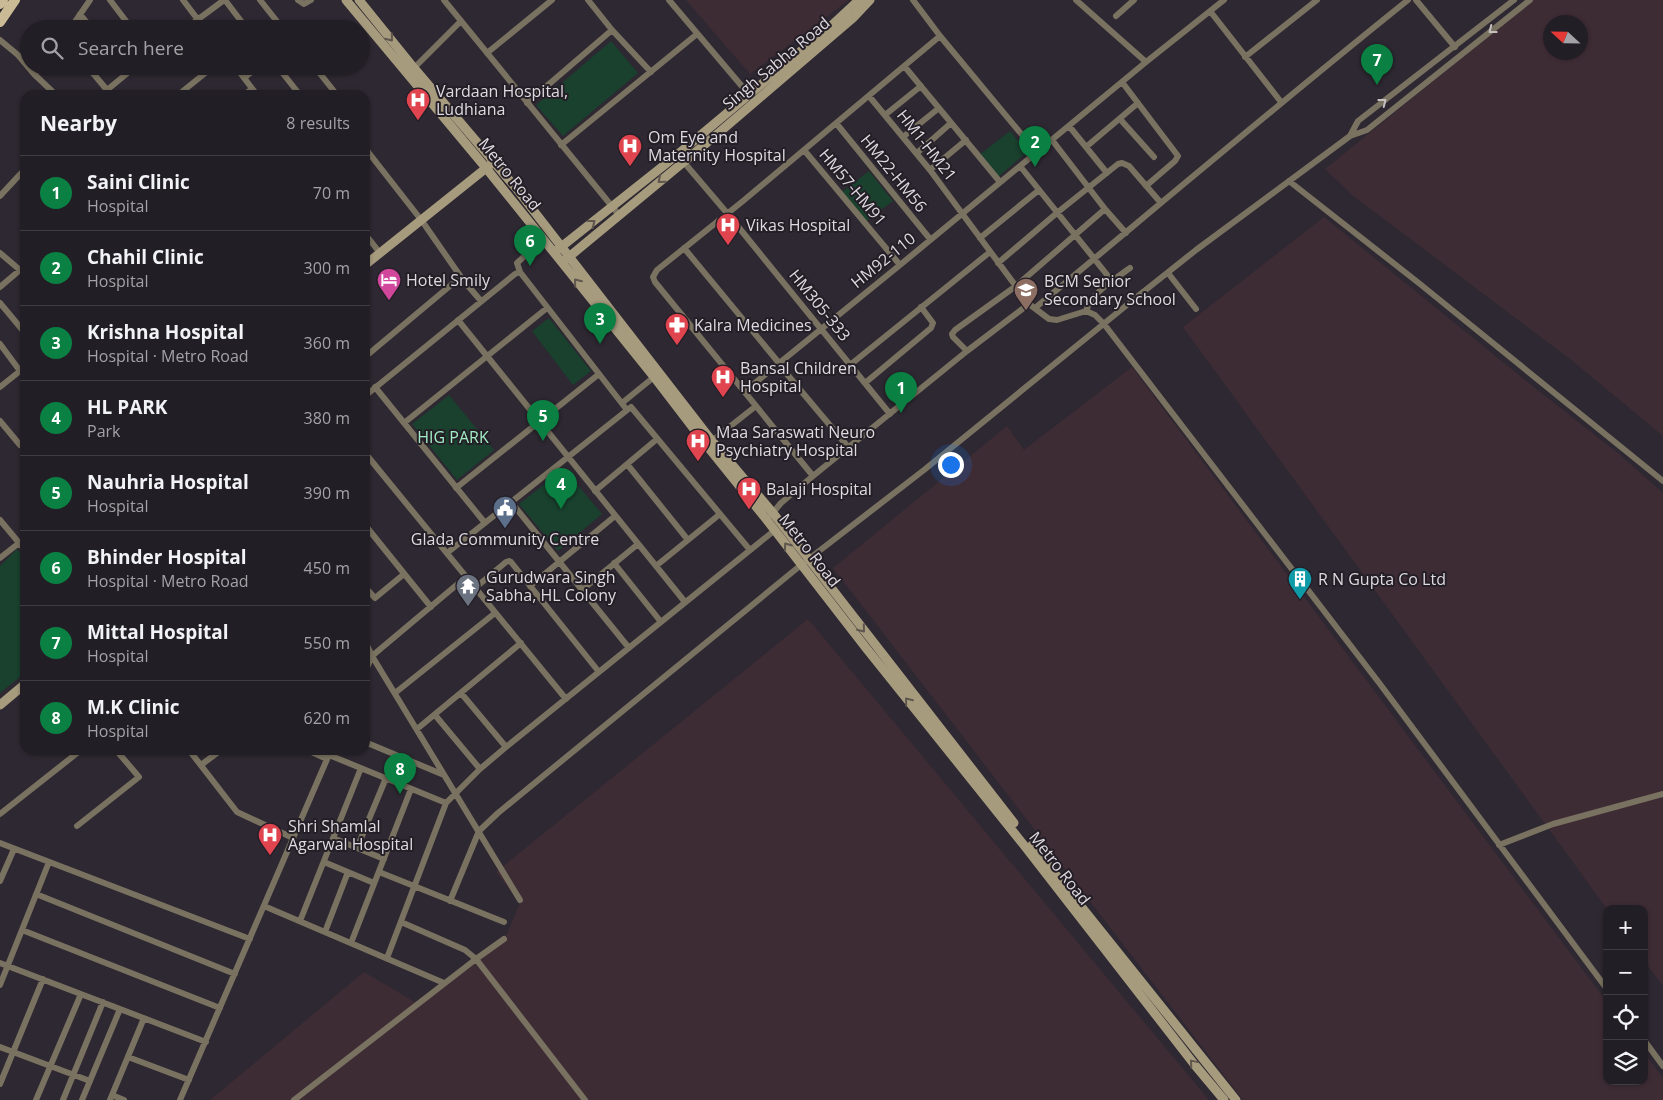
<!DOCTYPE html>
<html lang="en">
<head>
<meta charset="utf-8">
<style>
	:root { --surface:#221e25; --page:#2a272d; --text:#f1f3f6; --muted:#a2a2a7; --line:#3f3c42; --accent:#0b8043 }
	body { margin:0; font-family:"Open Sans",sans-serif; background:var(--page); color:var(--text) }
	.controls { position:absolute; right:15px; bottom:15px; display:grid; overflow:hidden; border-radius:10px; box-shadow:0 1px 4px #0004 }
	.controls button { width:45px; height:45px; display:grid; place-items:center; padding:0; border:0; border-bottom:1px solid var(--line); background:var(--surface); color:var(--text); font:25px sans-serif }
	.compass { position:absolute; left:1543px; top:15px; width:45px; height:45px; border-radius:50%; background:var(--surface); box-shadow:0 1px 4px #0004; rotate:292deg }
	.you { position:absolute; left:950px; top:464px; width:18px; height:18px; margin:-12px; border:4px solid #fff; border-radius:50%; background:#1a73e8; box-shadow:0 0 0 8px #1a73e833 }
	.badge { display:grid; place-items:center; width:32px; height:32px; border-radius:50%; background:var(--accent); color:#fff; font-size:16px; font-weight:700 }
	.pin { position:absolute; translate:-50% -41px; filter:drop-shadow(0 1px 2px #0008) }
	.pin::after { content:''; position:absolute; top:26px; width:18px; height:15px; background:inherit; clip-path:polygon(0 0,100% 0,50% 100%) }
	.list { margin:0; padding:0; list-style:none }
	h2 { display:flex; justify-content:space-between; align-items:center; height:65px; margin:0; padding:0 20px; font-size:21px }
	h2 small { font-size:16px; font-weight:400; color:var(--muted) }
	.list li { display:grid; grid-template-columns:32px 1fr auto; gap:15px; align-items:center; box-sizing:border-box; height:75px; padding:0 20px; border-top:1px solid var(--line) }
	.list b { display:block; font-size:19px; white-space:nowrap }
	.list p { margin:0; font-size:16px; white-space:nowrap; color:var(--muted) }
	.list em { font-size:16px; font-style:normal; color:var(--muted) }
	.icon { flex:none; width:28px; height:28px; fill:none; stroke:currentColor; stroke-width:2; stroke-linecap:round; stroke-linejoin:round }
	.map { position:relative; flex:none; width:1663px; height:1100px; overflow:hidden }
	.search { position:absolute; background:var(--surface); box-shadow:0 1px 4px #0004; left:20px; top:20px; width:350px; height:55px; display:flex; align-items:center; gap:12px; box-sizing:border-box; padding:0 18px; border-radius:28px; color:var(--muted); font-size:19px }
	.panel { position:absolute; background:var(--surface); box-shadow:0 1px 4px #0004; left:20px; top:90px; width:350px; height:665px; border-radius:15px }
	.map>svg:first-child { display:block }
</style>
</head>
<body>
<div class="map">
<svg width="1663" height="1100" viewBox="0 0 1663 1100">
	<rect width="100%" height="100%" fill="#2d2831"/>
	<path fill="#3e2c35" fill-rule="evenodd" d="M686 0H849L750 74Z
		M1534 0H1663V436L1570 359 1352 195 1325 169ZM1550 22H1580V52H1550Z
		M1324 217 1525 380 1619 454 1663 493V986L1644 961V909H1607L1183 327Z
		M1132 367 1607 1002V1081H1644V1053L1663 1078V1100H1243L833 568 1007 426 1024 450Z
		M808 619 1209 1100H210L364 972 420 1005 507 934 520 903 496 872Z"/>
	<path fill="#19412e" d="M611 41 638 73 563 136 536 105Z
		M1010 131 1027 152 997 178 978 156Z
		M869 171 893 201 866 221 842 192Z
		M549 318 591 371 573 385 532 331Z
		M449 395 494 450 457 480 412 424Z
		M564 469 602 514 558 551 519 504Z
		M17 549 25 559V673L0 693V566Z"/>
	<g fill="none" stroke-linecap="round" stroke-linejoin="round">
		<path stroke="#7a7260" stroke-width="6" d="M110 0 132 29
			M183 0 205 29
			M225 0 247 29
			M260 0 283 29
			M298 0 304 4 311 0
			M444 0 619 215
			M588 0 612 30 651 72
			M669 0 751 97
			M913 0 940 36 1037 153
			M1076 0 1146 62
			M1416 0 1455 47
			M1210 11 1281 102
			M80 14 92 29
			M1116 16 1134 0
			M70 29 90 0
			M185 29 224 0
			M0 40 18 55 34 74 41 66
			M487 53 552 0
			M1245 57 1317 0
			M87 66 107 90
			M235 66 257 95
			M277 66 300 95
			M314 66 337 95
			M905 67 1000 182
			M412 70 461 21
			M34 74 56 95
			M244 78 259 66
			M1122 82 1178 156 1175 161 1146 186
			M101 95 136 66
			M178 95 214 66
			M244 95 252 89
			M869 96 930 170 1029 304 1049 319 1057 320 1086 311 1095 315 1104 324 1380 684 1607 989
			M527 103 612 30
			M885 115 921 86
			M1120 119 1154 157
			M836 123 930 239
			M1069 126 1107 173
			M1350 136 1358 121 1514 0
			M903 137 939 108
			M1052 140 1105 209 1126 233
			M561 145 697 34
			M1086 147 1138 103
			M365 148 422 221 463 280
			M804 150 900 265
			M917 153 951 123
			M682 160 727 213 890 414
			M1020 166 1112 281
			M930 170 966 140
			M1289 181 1420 284 1663 481
			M0 196 25 169
			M365 234 380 253
			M980 238 1039 190
			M684 248 779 363 786 373 849 448
			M0 253 20 270 0 287
			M998 263 1058 212 1118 164 1122 163 1129 166 1161 203
			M520 272 517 263 543 239
			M1168 273 1196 309
			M0 303 25 333
			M1035 308C1159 205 1282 101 1408 0
			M1086 311C1092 292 1115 279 1130 268
			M458 320 685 602
			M0 344 20 371
			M967 351 953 337 952 334 955 330 1016 286 1105 209
			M365 357 457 280H463L481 301
			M850 365 990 252
			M865 383 931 328 933 323 921 307
			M0 387 25 367
			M375 387 485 523
			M745 391 900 265 1146 62 1224 0
			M365 396 515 274 520 272 627 410
			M622 403 654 377
			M0 421 20 445 25 441
			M404 423 547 308
			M709 443 756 406
			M365 453 566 699
			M627 464 688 540
			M813 476 655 282 653 277 657 270 743 201 940 36
			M456 488 599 374
			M595 491 657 439
			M511 502 629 648
			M771 515 781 503 813 476 967 351 1029 304
			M0 520 25 550
			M365 525 431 607
			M447 553 631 407 750 550
			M0 558 19 543
			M614 563 661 622
			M656 566 720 514
			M530 586 615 516
			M365 587 375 598 404 574
			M475 588 506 562 509 561 511 562 599 672
			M582 590 638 544
			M365 641 372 656 520 900
			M365 672 372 656 466 577
			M395 693 495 613
			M461 693 506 747
			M435 715 480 769
			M417 729 521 643
			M365 742 444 775
			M189 750 237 812 293 838
			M307 750 327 759
			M329 755 446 803
			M201 765 221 750
			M0 814 81 750
			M77 826 139 777 116 750
			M333 838 384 859
			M0 843 250 939
			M1499 845 1553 824 1663 794
			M357 848 386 778
			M324 862 374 883
			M379 872 504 922
			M0 881 14 849
			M36 894 235 974
			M450 901 479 831 498 813 801 565 924 470 1133 300 1196 250 1350 136 1367 130 1530 0
			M264 906 444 983
			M300 921 361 768
			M401 922 465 950 476 959 504 939
			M22 930 220 1008
			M325 932 348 872
			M351 943 411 789
			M387 958 446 803 480 769 506 747 775 530
			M0 963 206 1042
			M0 985 49 862
			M1644 1040 1663 1066
			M0 1047 90 1081
			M128 1057 189 1080
			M0 1084 43 979
			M112 1095 124 1100
			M36 1100 81 994
			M63 1100 103 1002
			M82 1100 120 1009
			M110 1100 144 1018
			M180 1100 331 750
			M294 1100 476 959 585 1100"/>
		<path stroke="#a79b7e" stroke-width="9" d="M346 0 486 168 654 377 707 446 766 519 866 648 1023 844 1194 1064 1224 1100
			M359 0 414 68 516 188 712 441 773 513 1014 823
			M556 251 677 155 832 25 859 0
			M564 261 715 136 854 17 870 0
			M365 265 490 165
			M0 705 25 684
			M1032 845 1236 1100"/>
		<path stroke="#caba95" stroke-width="10" d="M0 4 3 0
			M0 22 15 0"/>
	</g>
	<defs><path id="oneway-chevron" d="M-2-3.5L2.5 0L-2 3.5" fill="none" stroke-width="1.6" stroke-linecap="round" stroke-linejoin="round" transform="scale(1.25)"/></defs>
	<g stroke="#c5c0c0">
		<use href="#oneway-chevron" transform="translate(1492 30) rotate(142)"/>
		<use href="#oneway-chevron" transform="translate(1383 102) rotate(-38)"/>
	</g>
	<g stroke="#5f564e">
		<use href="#oneway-chevron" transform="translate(390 38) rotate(51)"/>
		<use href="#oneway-chevron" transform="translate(661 180) rotate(140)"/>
		<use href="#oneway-chevron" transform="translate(592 223) rotate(-38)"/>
		<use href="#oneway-chevron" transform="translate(577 282) rotate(-129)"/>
		<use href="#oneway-chevron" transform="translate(787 546) rotate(-126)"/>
		<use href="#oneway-chevron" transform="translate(862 629) rotate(51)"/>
		<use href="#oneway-chevron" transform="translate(908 701) rotate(-129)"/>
		<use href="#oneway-chevron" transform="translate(1193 1063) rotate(-130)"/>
	</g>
	<defs>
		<symbol id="hospital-pin" viewBox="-11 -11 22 30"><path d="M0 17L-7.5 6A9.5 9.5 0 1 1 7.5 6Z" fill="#e0444e" stroke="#241e27"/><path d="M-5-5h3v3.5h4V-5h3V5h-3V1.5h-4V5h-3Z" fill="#fff"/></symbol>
		<symbol id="hotel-pin" viewBox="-11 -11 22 30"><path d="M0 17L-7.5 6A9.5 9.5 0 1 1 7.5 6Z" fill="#d1479c" stroke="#241e27"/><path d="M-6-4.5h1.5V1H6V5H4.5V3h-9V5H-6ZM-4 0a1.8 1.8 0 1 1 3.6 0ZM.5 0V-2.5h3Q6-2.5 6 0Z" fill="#fff"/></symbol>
		<symbol id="school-pin" viewBox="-11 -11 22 30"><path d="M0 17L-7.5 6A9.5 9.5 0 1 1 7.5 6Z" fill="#8d6e63" stroke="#241e27"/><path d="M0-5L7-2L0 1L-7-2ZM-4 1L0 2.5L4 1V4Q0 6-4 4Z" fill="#fff"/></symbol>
		<symbol id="pharmacy-pin" viewBox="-11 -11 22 30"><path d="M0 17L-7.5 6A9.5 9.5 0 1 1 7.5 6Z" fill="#e0444e" stroke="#241e27"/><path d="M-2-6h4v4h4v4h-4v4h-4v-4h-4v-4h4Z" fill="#fff"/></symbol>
		<symbol id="civic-pin" viewBox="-11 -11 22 30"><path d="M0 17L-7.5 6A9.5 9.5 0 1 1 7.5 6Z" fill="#5c6f8a" stroke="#241e27"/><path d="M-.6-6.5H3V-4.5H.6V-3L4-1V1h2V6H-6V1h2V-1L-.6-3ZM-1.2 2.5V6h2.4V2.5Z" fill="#fff"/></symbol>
		<symbol id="building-pin" viewBox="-11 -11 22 30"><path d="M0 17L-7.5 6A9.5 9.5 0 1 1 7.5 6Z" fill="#0f9aa8" stroke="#241e27"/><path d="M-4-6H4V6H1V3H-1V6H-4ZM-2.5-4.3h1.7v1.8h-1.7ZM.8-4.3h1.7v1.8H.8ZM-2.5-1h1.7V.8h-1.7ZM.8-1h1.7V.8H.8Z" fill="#fff"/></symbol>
		<symbol id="temple-pin" viewBox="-11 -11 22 30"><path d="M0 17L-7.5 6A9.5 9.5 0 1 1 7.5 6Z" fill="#6b7280" stroke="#241e27"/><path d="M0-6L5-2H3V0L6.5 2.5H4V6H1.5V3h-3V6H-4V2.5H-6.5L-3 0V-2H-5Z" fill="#fff"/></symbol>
	</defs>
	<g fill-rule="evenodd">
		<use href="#hospital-pin" x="404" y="86" width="28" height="38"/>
		<use href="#hospital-pin" x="616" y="132" width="28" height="38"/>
		<use href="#hospital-pin" x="714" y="211" width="28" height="38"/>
		<use href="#hotel-pin" x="375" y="266" width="28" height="38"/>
		<use href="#school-pin" x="1012" y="276" width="28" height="38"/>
		<use href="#pharmacy-pin" x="663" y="311" width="28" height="38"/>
		<use href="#hospital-pin" x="709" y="363" width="28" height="38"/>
		<use href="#hospital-pin" x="684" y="427" width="28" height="38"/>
		<use href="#hospital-pin" x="735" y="475" width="28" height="38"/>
		<use href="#civic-pin" x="491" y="494" width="28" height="38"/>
		<use href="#building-pin" x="1286" y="565" width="28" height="38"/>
		<use href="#temple-pin" x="454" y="572" width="28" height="38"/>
		<use href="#hospital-pin" x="256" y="821" width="28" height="38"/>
	</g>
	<g text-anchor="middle" stroke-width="4" stroke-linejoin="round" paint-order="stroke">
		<g font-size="16" fill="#dedae0" stroke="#241e27">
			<text transform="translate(776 63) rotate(-40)" y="6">Singh Sabha Road</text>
			<text transform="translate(927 145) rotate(52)" y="6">HM1-HM21</text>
			<text transform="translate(894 173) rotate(51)" y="6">HM22-HM56</text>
			<text transform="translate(510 174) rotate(51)" y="6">Metro Road</text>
			<text transform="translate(853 187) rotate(50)" y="6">HM57-HM91</text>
			<text transform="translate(883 260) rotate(-39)" y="6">HM92-110</text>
			<text transform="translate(820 305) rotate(51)" y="6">HM305-333</text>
			<text transform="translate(810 550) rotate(52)" y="6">Metro Road</text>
			<text transform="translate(1060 868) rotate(52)" y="6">Metro Road</text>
		</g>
		<g font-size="16" fill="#dedae0" stroke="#241e27" text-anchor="start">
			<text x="436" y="97">Vardaan Hospital,<tspan x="436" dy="18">Ludhiana</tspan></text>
			<text x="648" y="143">Om Eye and<tspan x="648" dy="18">Maternity Hospital</tspan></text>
			<text x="746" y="231">Vikas Hospital</text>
			<text x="406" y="286">Hotel Smily</text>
			<text x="1044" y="287">BCM Senior<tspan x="1044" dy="18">Secondary School</tspan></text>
			<text x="694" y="331">Kalra Medicines</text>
			<text x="740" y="374">Bansal Children<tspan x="740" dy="18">Hospital</tspan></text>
			<text x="716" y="438">Maa Saraswati Neuro<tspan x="716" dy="18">Psychiatry Hospital</tspan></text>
			<text x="766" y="495">Balaji Hospital</text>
			<text x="505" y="545" text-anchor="middle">Glada Community Centre</text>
			<text x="486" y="583">Gurudwara Singh<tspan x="486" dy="18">Sabha, HL Colony</tspan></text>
			<text x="1318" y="585">R N Gupta Co Ltd</text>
			<text x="288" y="832">Shri Shamlal<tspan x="288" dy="18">Agarwal Hospital</tspan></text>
		</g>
		<g font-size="16" fill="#a1ecc4" stroke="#241e27">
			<text x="453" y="443">HIG PARK</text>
		</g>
	</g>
</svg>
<div class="controls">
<button>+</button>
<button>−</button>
<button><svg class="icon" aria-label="locate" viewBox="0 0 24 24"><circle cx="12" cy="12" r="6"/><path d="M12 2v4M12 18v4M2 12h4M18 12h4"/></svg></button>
<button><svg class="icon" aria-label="layers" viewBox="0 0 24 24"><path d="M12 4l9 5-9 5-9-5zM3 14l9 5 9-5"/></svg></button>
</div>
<svg class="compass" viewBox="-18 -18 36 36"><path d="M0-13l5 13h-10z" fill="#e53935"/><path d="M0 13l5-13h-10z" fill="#a2a2a7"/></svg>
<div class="you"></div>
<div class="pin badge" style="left:901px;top:413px">1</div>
<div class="pin badge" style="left:1035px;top:167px">2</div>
<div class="pin badge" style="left:600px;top:344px">3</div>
<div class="pin badge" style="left:561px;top:509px">4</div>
<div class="pin badge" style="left:543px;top:441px">5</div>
<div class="pin badge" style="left:530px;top:266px">6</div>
<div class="pin badge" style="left:1377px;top:85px">7</div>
<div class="pin badge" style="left:400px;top:794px">8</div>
<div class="search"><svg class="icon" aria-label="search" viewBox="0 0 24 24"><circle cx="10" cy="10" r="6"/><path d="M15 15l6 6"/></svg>Search here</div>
<section class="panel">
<h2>Nearby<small>8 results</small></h2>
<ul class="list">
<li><span class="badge">1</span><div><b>Saini Clinic</b><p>Hospital</p></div><em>70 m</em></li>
<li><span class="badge">2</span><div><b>Chahil Clinic</b><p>Hospital</p></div><em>300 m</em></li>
<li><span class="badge">3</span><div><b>Krishna Hospital</b><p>Hospital · Metro Road</p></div><em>360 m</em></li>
<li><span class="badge">4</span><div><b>HL PARK</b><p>Park</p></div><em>380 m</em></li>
<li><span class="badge">5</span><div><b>Nauhria Hospital</b><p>Hospital</p></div><em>390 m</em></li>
<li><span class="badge">6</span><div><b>Bhinder Hospital</b><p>Hospital · Metro Road</p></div><em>450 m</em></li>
<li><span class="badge">7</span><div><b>Mittal Hospital</b><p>Hospital</p></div><em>550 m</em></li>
<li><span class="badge">8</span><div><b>M.K Clinic</b><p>Hospital</p></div><em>620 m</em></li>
</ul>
</section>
</div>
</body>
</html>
